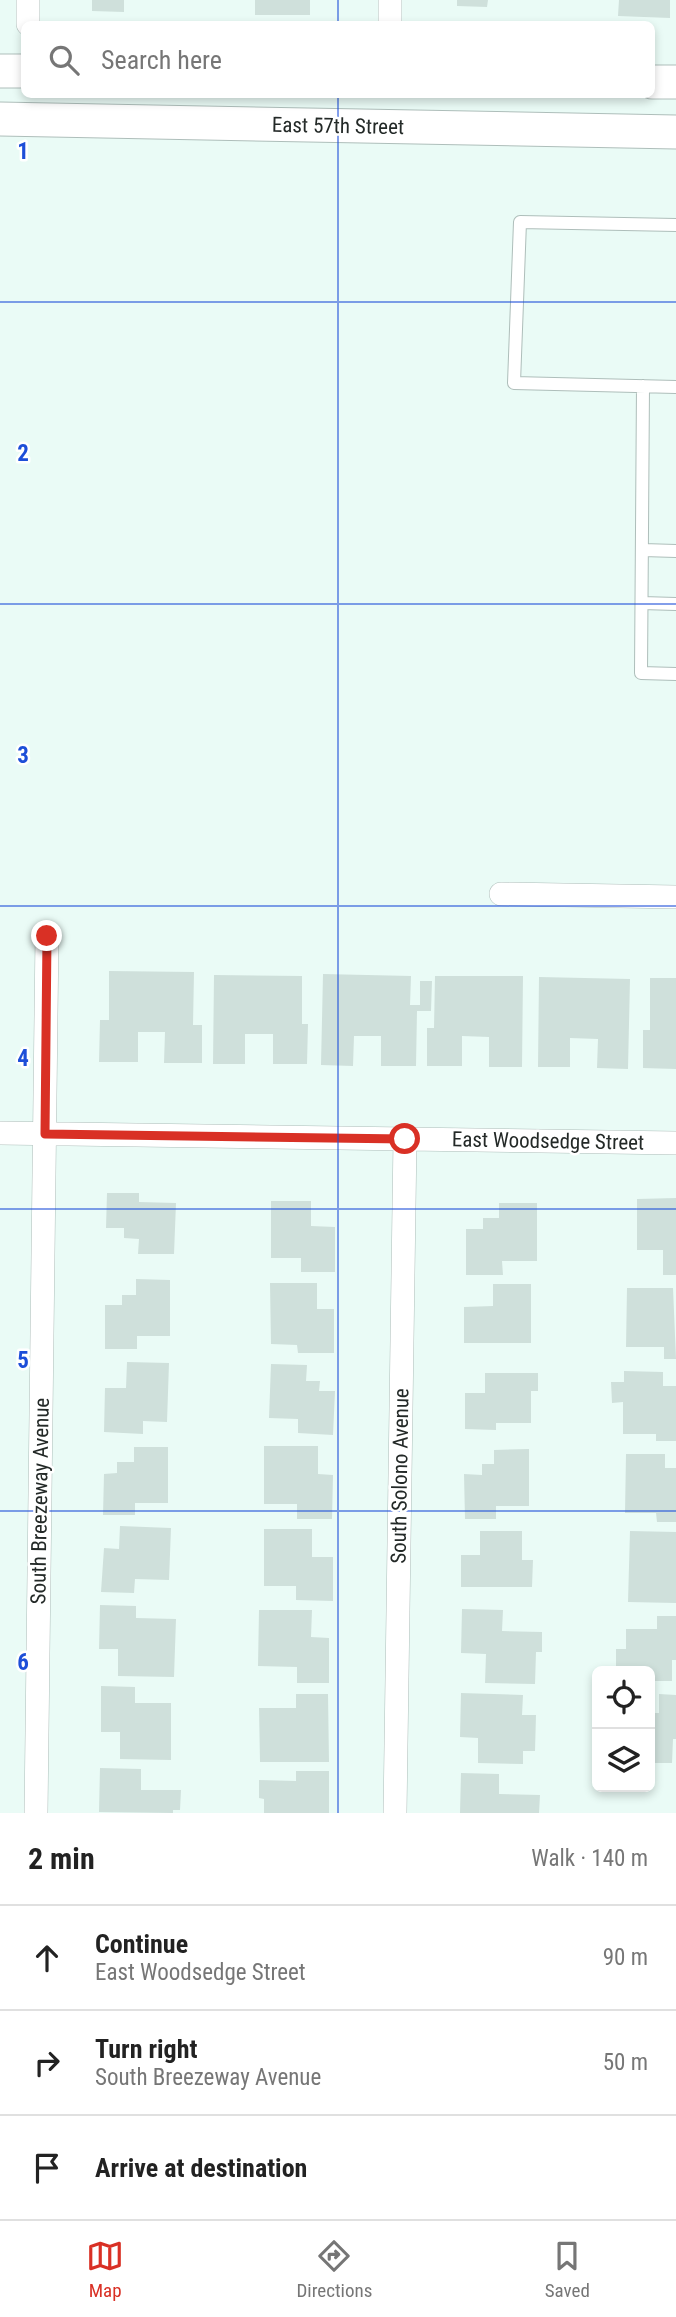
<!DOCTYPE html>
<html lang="en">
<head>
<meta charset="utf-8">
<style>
	:root { --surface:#fff; --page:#f6f6f6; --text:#222; --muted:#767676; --line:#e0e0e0; --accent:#d93025 }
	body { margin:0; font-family:"Roboto Condensed",sans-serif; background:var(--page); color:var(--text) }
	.controls { position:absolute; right:21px; bottom:21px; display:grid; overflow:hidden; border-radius:10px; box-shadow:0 4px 10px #0003 }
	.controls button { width:63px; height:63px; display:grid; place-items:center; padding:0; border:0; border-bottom:2px solid var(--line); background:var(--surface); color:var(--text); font:35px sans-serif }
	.stop { position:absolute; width:21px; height:21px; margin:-16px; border:5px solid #d93025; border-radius:50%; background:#fff }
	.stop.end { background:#d93025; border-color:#fff; box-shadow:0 2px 7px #0008 }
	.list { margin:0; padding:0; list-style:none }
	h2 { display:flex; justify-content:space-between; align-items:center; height:91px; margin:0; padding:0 28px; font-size:30px }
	h2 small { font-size:23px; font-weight:400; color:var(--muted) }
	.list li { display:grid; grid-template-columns:46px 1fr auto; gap:21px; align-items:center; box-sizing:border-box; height:105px; padding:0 28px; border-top:2px solid var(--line) }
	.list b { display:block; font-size:26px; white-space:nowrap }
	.list p { margin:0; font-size:23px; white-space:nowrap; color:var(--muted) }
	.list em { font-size:23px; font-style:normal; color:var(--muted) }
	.icon { flex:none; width:38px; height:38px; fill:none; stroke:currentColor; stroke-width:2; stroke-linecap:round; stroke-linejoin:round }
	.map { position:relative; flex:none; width:676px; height:1813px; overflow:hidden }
	.search { position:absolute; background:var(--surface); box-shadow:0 4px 10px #0003; left:21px; right:21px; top:21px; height:77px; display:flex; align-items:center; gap:18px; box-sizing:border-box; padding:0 24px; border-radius:10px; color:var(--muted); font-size:26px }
	.sheet { height:406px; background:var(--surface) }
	nav { display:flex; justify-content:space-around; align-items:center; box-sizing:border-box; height:98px; border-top:2px solid var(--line); background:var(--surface); font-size:19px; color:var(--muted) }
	nav a { display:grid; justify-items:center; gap:4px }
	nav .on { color:var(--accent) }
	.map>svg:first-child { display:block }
</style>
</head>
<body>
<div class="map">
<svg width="676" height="1813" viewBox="0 0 676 1813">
	<rect width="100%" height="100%" fill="#eafbf6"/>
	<path fill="#cfe0db" d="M92 0H124V12L92 11Z
		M255 0H310V15H255Z
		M457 0H488L487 7 457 6Z
		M619 0H670V18L618 16Z
		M109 971 194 972 193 1025H202V1063H164L165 1032H138V1062H99L100 1020H109Z
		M323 974 411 976 410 1005H420V981H432L431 1011H417L416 1066H381V1036H354L353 1066 321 1065Z
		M214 975 302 976V1024H308L307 1064H273V1034H245V1064H213Z
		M435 976H523L522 1067H489V1037L462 1036V1066H427V1028H434Z
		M539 977 630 979 628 1069 597 1068 598 1039 570 1038V1067H538Z
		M650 978H676V1069L643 1068V1030H650Z
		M107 1193H139V1202L176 1203 174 1254H138L139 1239 124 1238V1228H106Z
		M676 1198V1275H663V1250H637V1199Z
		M271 1201H311V1226L335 1227V1272H301V1258H271Z
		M499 1203H537V1261H502L503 1275H466V1229H483V1218H499Z
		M136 1279 170 1280V1336H137V1349H105V1305H122V1295H136Z
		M270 1283H317V1309H334V1353H298L297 1345 271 1344Z
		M493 1284H531V1343H464V1307L493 1306Z
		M627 1288H673L676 1359H664V1347H626Z
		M127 1362 169 1363 167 1422 143 1421V1434L104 1432 105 1388H126Z
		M271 1364 307 1365 306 1381H320L319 1391H335L333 1435 298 1433V1419L269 1418Z
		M624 1371 663 1372V1386H676V1441H656V1434H623V1402L612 1403 611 1382H624Z
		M485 1373H538V1391H531V1423H496V1430L465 1429V1393H485Z
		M264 1446H318V1474L333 1475 332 1519H297V1504H264Z
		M134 1447H168V1503H135V1515H103L104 1474 117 1473V1462H134Z
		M529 1449V1506H496V1519H465L464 1474 482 1475V1464H494V1450Z
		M626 1454H665V1468H676V1522H657L656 1513H625Z
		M120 1526 171 1528 169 1580 135 1579 134 1593 101 1592 104 1548 119 1549Z
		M264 1529H312V1557H333V1601L296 1600V1586H264Z
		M480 1531H522V1560H533L532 1587H461V1555H480Z
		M630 1531 676 1532V1603L628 1602Z
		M100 1605 136 1606V1618L176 1619 174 1677 118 1676V1649H99Z
		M462 1609 503 1610 502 1631 542 1632V1652H536L535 1684 485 1683 486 1654 461 1653Z
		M259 1610H312L311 1637 329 1638V1683H297V1667L258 1666Z
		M657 1616H676V1660H672V1681H650V1671H616V1649H626V1629H657Z
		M101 1686 135 1687V1703H171V1760L120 1759V1732H101Z
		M461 1693 523 1695 522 1715H536L535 1751H523V1764L478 1763V1738L460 1737Z
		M296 1694H328L329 1762H260L259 1708H296Z
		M659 1694 676 1695V1739H673L672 1763H650V1713H659Z
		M100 1768 141 1769V1790H181L180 1810H173V1813L99 1812Z
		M296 1771H329V1813H264V1799L259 1798V1780L296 1781Z
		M461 1773 499 1774V1794L540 1795 539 1813H460Z"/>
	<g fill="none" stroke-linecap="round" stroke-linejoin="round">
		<defs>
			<path id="lane" d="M676 225 520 222 514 383 676 387
				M643 386 641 673 676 674
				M643 550 676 551
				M642 603 676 604"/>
			<path id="street" d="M28 24V0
				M390 24V0
				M501 894 676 897
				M0 1133 676 1143
				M36 1813 47 936
				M395 1813 405 1139"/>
			<path id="secondary" d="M0 71H24
				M652 82H676
				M0 119 676 132"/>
		</defs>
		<use href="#lane" stroke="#aebeba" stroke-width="14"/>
		<use href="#street" stroke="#aebeba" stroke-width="24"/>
		<use href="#secondary" stroke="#aebeba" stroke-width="35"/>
		<use href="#lane" stroke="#fff" stroke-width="12"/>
		<use href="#street" stroke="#fff" stroke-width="23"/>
		<use href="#secondary" stroke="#fff" stroke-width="33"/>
	</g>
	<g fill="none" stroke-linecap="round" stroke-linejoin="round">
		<path stroke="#d93025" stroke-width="9" d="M47 936 45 1134 405 1139"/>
	</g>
	<path fill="none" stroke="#1d4ed8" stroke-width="2" stroke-opacity="0.55" d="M338 0V24M338 94V1813M0 302H676M0 604H676M0 906H676M0 1209H676M0 1511H676"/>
	<g text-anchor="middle" stroke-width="5" stroke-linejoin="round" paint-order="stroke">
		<g font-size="21" fill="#232927" stroke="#fff">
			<text transform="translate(338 126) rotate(1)" y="7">East 57th Street</text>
			<text transform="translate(548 1141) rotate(1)" y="7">East Woodsedge Street</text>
			<text transform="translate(400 1476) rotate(-89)" y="7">South Solono Avenue</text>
			<text transform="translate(40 1501) rotate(-89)" y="7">South Breezeway Avenue</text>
		</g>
	</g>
	<g font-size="23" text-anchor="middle" font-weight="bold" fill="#1d4ed8" stroke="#fff" stroke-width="5" stroke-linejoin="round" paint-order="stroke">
		<text x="23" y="159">1</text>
		<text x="23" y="461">2</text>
		<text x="23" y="763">3</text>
		<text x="23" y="1066">4</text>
		<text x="23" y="1368">5</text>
		<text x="23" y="1670">6</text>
	</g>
</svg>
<div class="controls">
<button><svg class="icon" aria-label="locate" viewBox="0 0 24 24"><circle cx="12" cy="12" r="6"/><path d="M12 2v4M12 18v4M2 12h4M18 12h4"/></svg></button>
<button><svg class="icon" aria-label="layers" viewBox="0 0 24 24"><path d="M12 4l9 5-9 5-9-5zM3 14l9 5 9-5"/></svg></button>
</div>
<div class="stop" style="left:405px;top:1139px"></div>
<div class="stop end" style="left:47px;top:936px"></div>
<div class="search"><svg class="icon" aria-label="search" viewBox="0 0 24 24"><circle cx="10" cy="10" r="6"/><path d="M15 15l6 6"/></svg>Search here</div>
</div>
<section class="sheet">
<h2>2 min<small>Walk · 140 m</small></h2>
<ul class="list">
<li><svg class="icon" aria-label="ahead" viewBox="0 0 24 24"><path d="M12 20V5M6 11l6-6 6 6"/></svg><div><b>Continue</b><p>East Woodsedge Street</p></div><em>90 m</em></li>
<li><svg class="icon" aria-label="right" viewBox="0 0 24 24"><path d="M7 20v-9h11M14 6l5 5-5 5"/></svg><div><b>Turn right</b><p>South Breezeway Avenue</p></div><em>50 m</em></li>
<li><svg class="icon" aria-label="arrive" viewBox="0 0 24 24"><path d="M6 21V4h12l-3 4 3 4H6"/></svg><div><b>Arrive at destination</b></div></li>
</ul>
</section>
<nav>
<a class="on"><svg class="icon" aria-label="map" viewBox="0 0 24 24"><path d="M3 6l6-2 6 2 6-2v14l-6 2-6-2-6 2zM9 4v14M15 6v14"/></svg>Map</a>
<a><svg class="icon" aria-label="directions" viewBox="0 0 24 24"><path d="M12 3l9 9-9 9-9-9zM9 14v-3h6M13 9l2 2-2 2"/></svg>Directions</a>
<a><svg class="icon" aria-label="saved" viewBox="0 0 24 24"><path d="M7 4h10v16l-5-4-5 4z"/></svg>Saved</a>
</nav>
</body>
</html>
